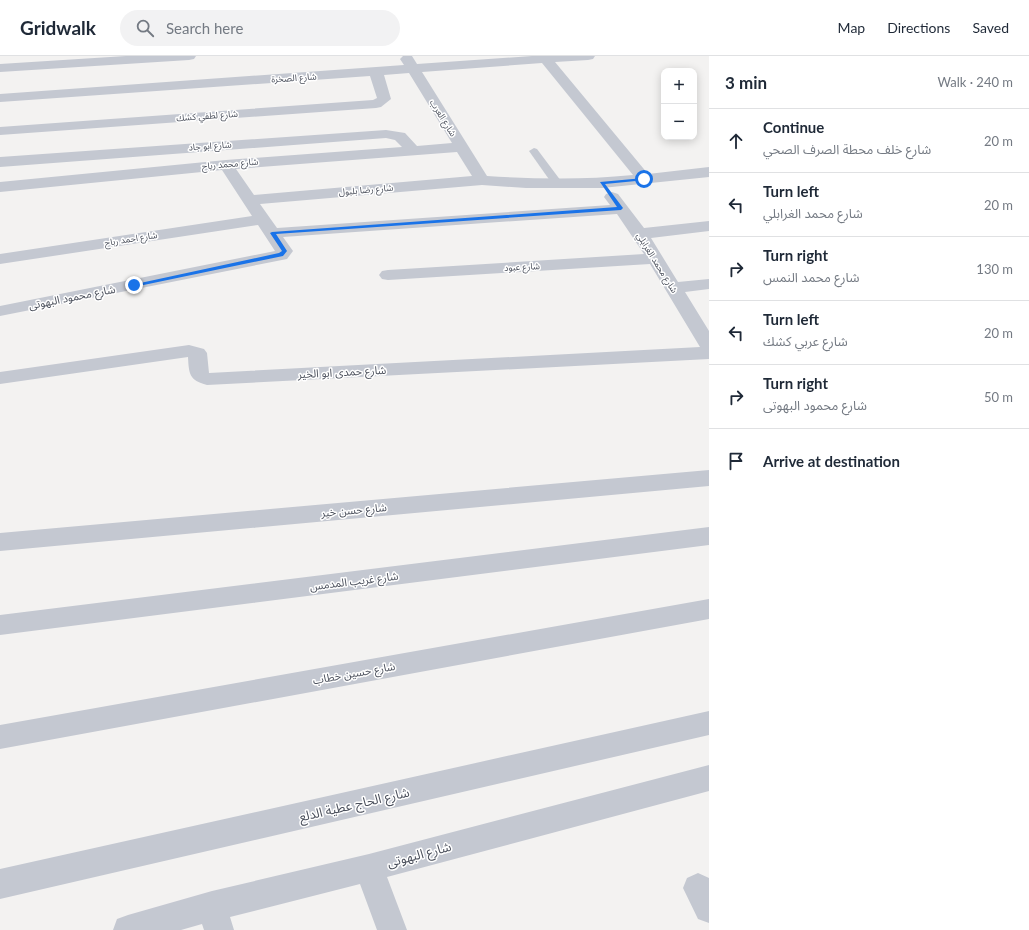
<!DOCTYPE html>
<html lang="en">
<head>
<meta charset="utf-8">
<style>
	:root { --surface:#fff; --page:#f2f2f3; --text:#1f2937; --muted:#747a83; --line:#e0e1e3 }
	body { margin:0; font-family:Lato,"Noto Sans Arabic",sans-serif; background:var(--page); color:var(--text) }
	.controls { position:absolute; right:12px; top:12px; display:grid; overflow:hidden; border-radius:8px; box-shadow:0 2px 10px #0003 }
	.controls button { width:36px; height:36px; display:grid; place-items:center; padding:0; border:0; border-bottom:1px solid var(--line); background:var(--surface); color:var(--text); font:20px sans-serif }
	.stop { position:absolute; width:12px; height:12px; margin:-9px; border:3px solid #1a73e8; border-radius:50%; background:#fff }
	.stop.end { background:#1a73e8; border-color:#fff; box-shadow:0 1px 4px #0008 }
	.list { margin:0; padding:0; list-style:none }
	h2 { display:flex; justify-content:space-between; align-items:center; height:52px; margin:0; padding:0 16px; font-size:17px }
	h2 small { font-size:13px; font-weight:400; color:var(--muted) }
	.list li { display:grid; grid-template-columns:26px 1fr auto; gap:12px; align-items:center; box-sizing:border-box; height:64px; padding:0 16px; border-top:1px solid var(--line) }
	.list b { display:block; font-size:15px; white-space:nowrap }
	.list p { margin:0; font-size:13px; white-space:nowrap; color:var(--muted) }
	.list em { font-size:13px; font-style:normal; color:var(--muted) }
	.icon { flex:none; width:22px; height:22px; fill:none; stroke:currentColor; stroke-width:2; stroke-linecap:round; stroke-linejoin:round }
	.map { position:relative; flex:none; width:709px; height:874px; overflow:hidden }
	header { display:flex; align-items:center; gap:24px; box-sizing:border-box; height:56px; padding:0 20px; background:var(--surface); border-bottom:1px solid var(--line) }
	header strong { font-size:19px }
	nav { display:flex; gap:22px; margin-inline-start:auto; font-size:14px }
	.search { width:280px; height:36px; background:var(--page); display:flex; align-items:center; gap:10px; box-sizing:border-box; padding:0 14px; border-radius:22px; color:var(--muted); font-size:15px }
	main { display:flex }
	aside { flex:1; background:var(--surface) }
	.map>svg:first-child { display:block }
</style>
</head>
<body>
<header>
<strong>Gridwalk</strong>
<div class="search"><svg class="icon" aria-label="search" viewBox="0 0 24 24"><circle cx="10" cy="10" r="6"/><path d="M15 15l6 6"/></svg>Search here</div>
<nav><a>Map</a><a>Directions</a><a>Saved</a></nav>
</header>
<main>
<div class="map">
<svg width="709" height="874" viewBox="0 0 709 874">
	<rect width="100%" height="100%" fill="#f3f2f1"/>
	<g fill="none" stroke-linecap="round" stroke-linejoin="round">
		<path fill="#c4c8d1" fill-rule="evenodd" d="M534 92 537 93 561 125 562 127 561 129H553L529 95Z"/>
		<path fill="#c4c8d1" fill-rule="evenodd" d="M126 0H196L194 3 189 4 0 16V8Z
			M403 0H412L417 8 532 0H595L593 3 588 4 555 6 648 118 709 111V121L602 132H526L482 129 260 148 277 172 610 149 604 141 606 138 612 136 618 138 644 172 709 165V175L651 182 678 226 709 223V233L685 236 709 275V303L207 329C189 324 189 318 188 301L0 328V316L189 289 204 293 207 297 209 317 700 291 650 208 388 224 382 223 379 219 382 215 388 214 644 198 617 158 283 181 293 195 287 203 0 260V250L275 195 258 169 0 208V198L252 160 222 114 0 136V126L226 104 402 91 395 84 386 82 0 111V101L386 74 405 77 417 90 452 87 409 17 384 19 391 43 381 51 376 52 0 79V71L373 44 377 42 370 20 0 46V38L404 9 400 3ZM542 7 633 119C584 124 536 123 487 120L422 16ZM457 96 472 120 254 139 236 113Z
			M709 414V430L0 495V477Z
			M709 471V489L0 579V559Z
			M709 543V563L0 693V669Z
			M709 655V679L0 843V813Z
			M709 709V735L387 821 407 874H377L360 828 230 861 234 874H204L202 868 181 874H113L117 863 128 859 212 835 369 798Z
			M698 817 709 822V867L698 863 683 832 687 822Z"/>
	</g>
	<path fill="#1a73e8" d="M644 122 646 124 605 128 623 152 621 154 276 178 287 195 283 200 134 231 131 229 279 197 282 195 270 177 272 176 617 151 600 126Z"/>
	<g text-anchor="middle" stroke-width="3" stroke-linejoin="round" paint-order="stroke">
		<g font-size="9" fill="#4b505c" stroke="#fff">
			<text transform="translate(294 22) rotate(-4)" y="3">شارع الصخرة</text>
			<text transform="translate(207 60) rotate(-4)" y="3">شارع لطفي كشك</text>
			<text transform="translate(443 62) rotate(58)" y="3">شارع العرب</text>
			<text transform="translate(210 90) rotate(-4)" y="3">شارع ابو جاد</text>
			<text transform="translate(230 108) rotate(-5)" y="3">شارع محمد رياح</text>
			<text transform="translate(366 134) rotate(-5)" y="3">شارع رضا بلبول</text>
			<text transform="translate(131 183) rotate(-9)" y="3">شارع احمد رباح</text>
			<text transform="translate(657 207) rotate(58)" y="3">شارع محمد الغرابلي</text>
			<text transform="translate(522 211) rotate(-3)" y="3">شارع عبود</text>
		</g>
		<g font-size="11" fill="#4b505c" stroke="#fff">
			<text transform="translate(72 241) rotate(-11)" y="4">شارع محمود البهوتى</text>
			<text transform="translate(342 316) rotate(-3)" y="4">شارع حمدى ابو الخير</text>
			<text transform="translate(354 454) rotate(-5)" y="4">شارع حسن خير</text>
			<text transform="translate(354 525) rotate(-7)" y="4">شارع غريب المدمس</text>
			<text transform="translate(354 617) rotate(-10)" y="4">شارع حسين خطاب</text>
		</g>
		<g font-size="13" fill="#4b505c" stroke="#fff">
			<text transform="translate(354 748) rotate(-13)" y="5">شارع الحاج عطية الدلع</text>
			<text transform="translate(419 798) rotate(-15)" y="5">شارع البهوتى</text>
		</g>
	</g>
</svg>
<div class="controls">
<button>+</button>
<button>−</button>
</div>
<div class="stop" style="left:644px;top:123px"></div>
<div class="stop end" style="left:134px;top:229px"></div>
</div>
<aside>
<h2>3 min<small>Walk · 240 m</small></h2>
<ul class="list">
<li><svg class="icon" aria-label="ahead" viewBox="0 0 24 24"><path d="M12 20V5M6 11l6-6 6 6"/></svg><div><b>Continue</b><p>شارع خلف محطة الصرف الصحي</p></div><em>20 m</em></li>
<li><svg class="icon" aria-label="left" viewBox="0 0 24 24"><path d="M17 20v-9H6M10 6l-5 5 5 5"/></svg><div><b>Turn left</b><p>شارع محمد الغرابلي</p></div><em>20 m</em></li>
<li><svg class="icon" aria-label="right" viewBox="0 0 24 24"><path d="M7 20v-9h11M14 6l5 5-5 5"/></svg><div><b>Turn right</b><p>شارع محمد النمس</p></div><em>130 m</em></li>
<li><svg class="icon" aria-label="left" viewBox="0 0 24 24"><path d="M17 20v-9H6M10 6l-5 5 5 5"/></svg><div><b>Turn left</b><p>شارع عربي كشك</p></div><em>20 m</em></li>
<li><svg class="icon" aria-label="right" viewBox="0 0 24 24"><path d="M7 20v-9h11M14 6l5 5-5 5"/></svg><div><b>Turn right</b><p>شارع محمود البهوتى</p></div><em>50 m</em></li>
<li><svg class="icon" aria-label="arrive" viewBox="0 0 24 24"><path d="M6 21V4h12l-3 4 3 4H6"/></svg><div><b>Arrive at destination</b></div></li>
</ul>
</aside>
</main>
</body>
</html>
